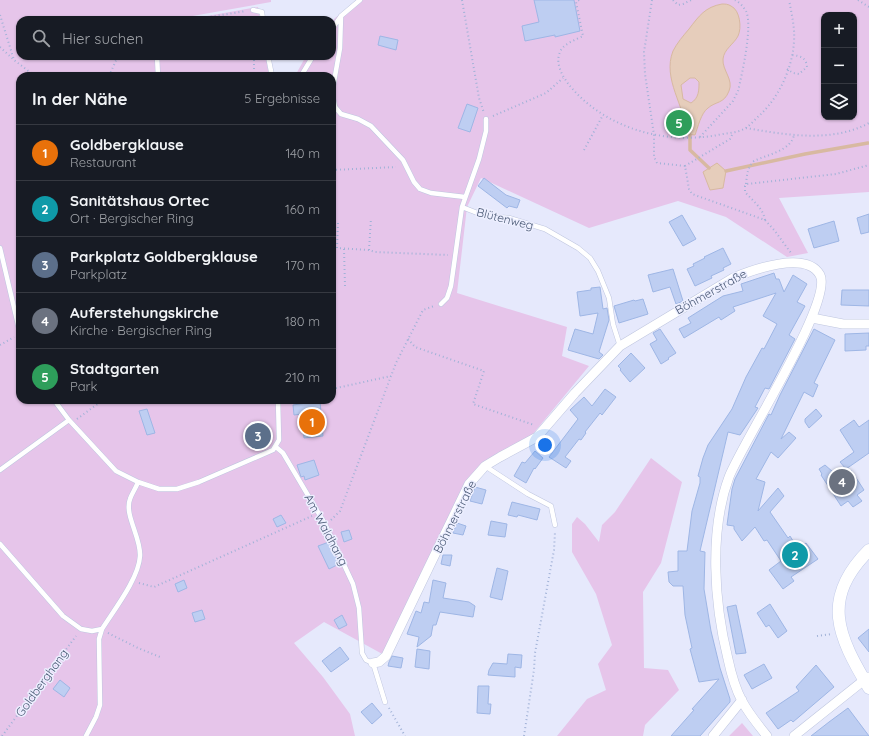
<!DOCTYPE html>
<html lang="de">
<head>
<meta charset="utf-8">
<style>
	:root { --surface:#171b24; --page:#20242c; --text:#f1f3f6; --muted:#9ea1a6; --line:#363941; --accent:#7c3aed }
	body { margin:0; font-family:Quicksand,sans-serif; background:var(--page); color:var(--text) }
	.controls { position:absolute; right:12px; top:12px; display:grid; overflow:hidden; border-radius:8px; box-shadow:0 1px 3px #0004 }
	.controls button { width:36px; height:36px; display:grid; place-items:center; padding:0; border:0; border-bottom:1px solid var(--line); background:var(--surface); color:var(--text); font:20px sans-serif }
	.you { position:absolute; left:545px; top:445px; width:14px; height:14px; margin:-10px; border:3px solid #fff; border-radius:50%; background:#1a73e8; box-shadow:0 0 0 6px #1a73e833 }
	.badge { display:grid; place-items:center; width:26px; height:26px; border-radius:50%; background:var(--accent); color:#fff; font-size:13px; font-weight:700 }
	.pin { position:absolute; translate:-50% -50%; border:2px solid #fff; box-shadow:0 1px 4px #0006 }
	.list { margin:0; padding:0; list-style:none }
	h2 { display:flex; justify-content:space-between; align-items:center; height:52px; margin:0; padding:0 16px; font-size:17px }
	h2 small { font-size:13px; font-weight:400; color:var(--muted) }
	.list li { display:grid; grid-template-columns:26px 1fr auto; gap:12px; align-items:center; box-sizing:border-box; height:56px; padding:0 16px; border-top:1px solid var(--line) }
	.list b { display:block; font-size:15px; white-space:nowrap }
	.list p { margin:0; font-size:13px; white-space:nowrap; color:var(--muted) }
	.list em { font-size:13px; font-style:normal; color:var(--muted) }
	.icon { flex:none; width:22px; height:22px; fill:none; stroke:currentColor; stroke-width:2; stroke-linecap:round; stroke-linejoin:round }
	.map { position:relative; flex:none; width:869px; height:736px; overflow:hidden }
	.search { position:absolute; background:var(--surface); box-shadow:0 1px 3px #0004; left:16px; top:16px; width:320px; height:44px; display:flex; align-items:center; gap:10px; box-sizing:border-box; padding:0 14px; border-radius:12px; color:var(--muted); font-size:15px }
	.panel { position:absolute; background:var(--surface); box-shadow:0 1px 3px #0004; left:16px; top:72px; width:320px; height:332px; border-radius:12px }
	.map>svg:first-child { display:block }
</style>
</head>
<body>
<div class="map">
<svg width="869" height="736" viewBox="0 0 869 736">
	<rect width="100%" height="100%" fill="#e6e9fc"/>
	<path fill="#e6c5ea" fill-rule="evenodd" d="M0 0H271V2L170 20H20V56H266L269 76H20V400H332V76H295L306 56H332V22L335 18 359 0H869V192L779 198 808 253 787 257 726 217 678 201 589 228 481 178 467 207 457 293 567 327 562 356 589 366 532 435 477 470 386 656 324 622 294 643 323 677 350 714 355 736H0ZM824 15H854V117H824Z
		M258 7 260 20H185Z
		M651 458 682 482 661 563 643 592 644 668 668 670 679 690 645 725 643 736H557L587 699 606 690 598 664 612 645 596 594 572 552V524L577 517 585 524 599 542 602 525 615 512Z
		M742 723 753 736H729Z"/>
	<path fill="#e6cdbb" stroke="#d8b9a1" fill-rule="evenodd" d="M722 4C725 4 728 4 731 6 740 10 742 28 738 36 734 44 724 49 723 59 722 70 734 80 729 91 724 104 716 101 708 108 701 113 698 127 695 135L687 134C685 106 662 79 673 51 677 43 683 36 689 29 699 16 705 7 722 4ZM690 78H695L699 82C699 90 699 98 691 103L683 99 681 85Z
		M717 163 726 171 723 188 710 190 703 172Z"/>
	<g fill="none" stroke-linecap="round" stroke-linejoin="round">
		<path stroke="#d8b9a1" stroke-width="3.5" d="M690 135V150L709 168
			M726 171 805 154 868 143"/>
	</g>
	<path fill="#becef2" stroke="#9eb6e5" d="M534 0H574L580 31 555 37V35L525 41 522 26 539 22Z
		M380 36 398 40 396 50 378 45Z
		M467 104 478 108 470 132 458 128Z
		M484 178 506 195 520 200 517 208 509 206 507 208 478 186Z
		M869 214V232L861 234 857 218Z
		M682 215 696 239 683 246 669 222Z
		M834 221 839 241 814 248 808 229Z
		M723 248 731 264 723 268 724 270 711 276 712 278 695 286 687 269 694 266 693 264 705 258 704 257Z
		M673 269 683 301 676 304 670 287 653 292 648 275Z
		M774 273 776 279H779L784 292 793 275 807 284 797 302 805 306 789 335 795 339 769 389 765 388 755 407 758 408 740 435 728 432 700 551 705 552 704 589 711 631 720 668 730 699V702L700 736H671L694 710 692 709 719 679 699 682 690 649 692 648 685 615 683 586H673L669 582 668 572 678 571V551H687L692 511 700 483V477L698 476 703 458 708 445 732 409 746 377 762 348 764 349 777 324 763 316 776 293 733 307 735 311 721 320 719 317 684 338 679 329 691 323 688 318 723 296 743 291 741 284Z
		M600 287 603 309 607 308 609 320 599 352 603 355 599 359 568 350 575 329 593 334 598 313 580 316 577 292 591 290V288Z
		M842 290H869V306L841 305Z
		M643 299 648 314 619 323 614 306 634 300 635 301Z
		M660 329 676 353 668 358 669 359 661 364 650 344 657 340 653 333Z
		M814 329 835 340 814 383 818 385 813 397 804 392 781 439 789 432 796 438 778 458 771 452 756 479 765 482 758 511 778 488 784 496 770 512 788 538 790 536 798 549 806 543 818 559 791 577 794 581 783 589 769 570 781 561 767 540 764 541 755 527 742 541 734 529V526L727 525 732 489 735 479 769 414 771 415 780 395Z
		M869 333V346H866V350L845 351V334Z
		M631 353 645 368 630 382 620 370 621 369 618 366Z
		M605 389 616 397 602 415 600 413 585 432 586 433 581 440 579 439 565 457 571 461 566 468 549 457 578 419 570 410 584 397 592 406Z
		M320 401 323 436 304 438 302 414 294 415 293 405Z
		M147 409 155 433 147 435 139 411Z
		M816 409 822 416 809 428 805 422V419Z
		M854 420 859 427 869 420V453L846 469 840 462 854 452 840 430Z
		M535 451 543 458 535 469 534 468 526 483 514 476 522 462 525 463Z
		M314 460 319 475 305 480 304 476 301 477 297 465Z
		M825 465 841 479 851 470 864 490 857 495 862 501 853 507 848 501 841 506 821 475 822 474 819 469Z
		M475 487 486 490 482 504 470 501Z
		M512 502 540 509 537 520 518 515 517 517 508 515Z
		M281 515 286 523 277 527 273 519Z
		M491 521 507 524 505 537 488 535Z
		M457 523 466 526 463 535 453 533Z
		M349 530 352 539 344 542 341 532Z
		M329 542 339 564 329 569 318 546Z
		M443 555H452L450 566 441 564Z
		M497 568 508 571 502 600 490 597Z
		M184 580 187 588 178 592 175 584Z
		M433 580 446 583 443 598 469 602 475 606 473 617 440 612 436 625H433L431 636 417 647 419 637 407 634 416 611 421 613 424 602 429 603Z
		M770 604 787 631 778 638 769 625 766 627 757 613Z
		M736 605 746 653 736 654 727 607Z
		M202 610 205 619 195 622 192 613Z
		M342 615 347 625 339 629 334 620Z
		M869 629V652L858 638Z
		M340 647 349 659 331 672 322 661Z
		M417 649 430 651 429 669 415 667Z
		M508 654 522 655 521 668 515 667V677L488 675 489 670 493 663 507 664Z
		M392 656 403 658 401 668 388 666 389 662Z
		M764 664 772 678 752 689 744 675Z
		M816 665 834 687 793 722 791 720 778 729 766 713 799 691 796 687Z
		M60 680 70 688 64 697 53 689Z
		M478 686H489L488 704H491L490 714 477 713Z
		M372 703 382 715 372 724 361 712Z
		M848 708 869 736H811L829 722Z"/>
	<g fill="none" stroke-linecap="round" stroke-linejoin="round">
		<defs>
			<path id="lane" d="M253 10 262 12 263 20
				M341 16 340 48 332 93 335 107 341 114 358 119 371 126 403 160 414 182 420 189 431 193 465 197
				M332 29 341 16 360 0
				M157 56 158 76
				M268 56 272 76
				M301 76 313 56
				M462 207 485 216 509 218 545 229 578 248 590 258 598 271 609 298 613 324 620 346
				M0 248 20 333
				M441 304 447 298 451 286 462 207 479 159 486 131V119
				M54 400 69 420 116 471 138 482 159 489H177L199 482 273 450 279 440 278 400
				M276 447 283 453 325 524 353 584 359 608 362 653 366 660 373 663 385 702
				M485 466 528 494 551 506 555 525
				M0 470 69 420
				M0 544 63 616 81 629 92 631 102 629C114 610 139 578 140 556 141 537 124 515 130 499 132 493 136 488 138 482
				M86 736 96 717 100 705 99 639 102 629"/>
			<path id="street" d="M812 318 843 324H869
				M373 663 379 662 386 656 469 484 485 466 500 457 537 437 575 393 620 346 733 278C752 270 806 250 820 275 834 301 742 443 729 477 709 531 714 603 728 659 731 673 735 688 742 701 749 714 758 725 767 736
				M713 736 742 700
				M794 736 868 677"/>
			<path id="secondary" d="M869 550C820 599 838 636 869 688"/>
		</defs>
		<use href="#lane" stroke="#bfc6df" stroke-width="5.5"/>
		<use href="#street" stroke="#bfc6df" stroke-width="10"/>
		<use href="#secondary" stroke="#c2cbe8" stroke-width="13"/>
		<path stroke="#a1b2d7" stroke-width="2" stroke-dasharray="1 3" stroke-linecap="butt" d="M462 0 479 98 484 113
			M579 0 576 2 583 36C577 39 564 44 561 50 554 62 562 76 570 86 605 128 664 145 718 135 727 133 736 133 744 129 750 126 755 119 760 115 782 94 796 60 794 30 793 20 791 10 789 0
			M652 0 644 52 645 74 654 135V157L657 163 685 166 689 189 692 194 765 220 775 231 791 253
			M673 0 678 5 683 4 691 0
			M858 0 869 7
			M0 15 14 60
			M191 20 246 11
			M0 47 14 60 35 76
			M254 56V76
			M787 69 793 73 799 74 807 67C806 57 800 56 792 55
			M109 76 118 56
			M493 116 546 93 563 78
			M746 128C786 135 832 143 869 123
			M700 137 733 101 738 91C742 74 753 26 746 11 743 6 739 2 735 0
			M584 150 603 115
			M685 166 730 139 733 133
			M332 170 396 167
			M746 184C747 175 747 168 754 161 766 155 791 151 794 135
			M765 220C763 208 753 201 745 192V186L747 184 836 174 869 165
			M338 223 337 248 369 250 375 252 448 255
			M344 249 345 286
			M369 250 371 218
			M408 339 415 347 484 371 473 404 534 425
			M0 345 14 337
			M332 389 391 376
			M200 400H201
			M77 419 103 400
			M331 520 340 511 396 363 423 310 434 306
			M139 583 154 587 312 516
			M108 633 138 648 160 657
			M817 636 832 634
			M389 708 405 736
			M2 736 76 636
			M524 736 534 670 535 653 554 550 555 532"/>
		<use href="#lane" stroke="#fff" stroke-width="4.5"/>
		<use href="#street" stroke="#fff" stroke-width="9"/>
		<use href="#secondary" stroke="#fff" stroke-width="12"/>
	</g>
	<g text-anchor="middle" stroke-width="3" stroke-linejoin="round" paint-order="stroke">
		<g font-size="12" fill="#4b5a76" stroke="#edefff">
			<text transform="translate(505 219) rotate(14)" y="4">Blütenweg</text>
			<text transform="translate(711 292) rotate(-29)" y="4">Böhmerstraße</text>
			<text transform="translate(455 517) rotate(-63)" y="4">Böhmerstraße</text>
			<text transform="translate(326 530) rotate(62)" y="4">Am Waldhang</text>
			<text transform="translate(42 683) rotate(-54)" y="4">Goldberghang</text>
		</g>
	</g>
</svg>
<div class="controls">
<button>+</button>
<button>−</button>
<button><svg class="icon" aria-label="layers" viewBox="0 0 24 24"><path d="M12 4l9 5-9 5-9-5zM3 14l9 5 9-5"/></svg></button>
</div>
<div class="you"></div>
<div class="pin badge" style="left:312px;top:422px;background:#e8710a">1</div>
<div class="pin badge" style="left:795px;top:555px;background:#0f9aa8">2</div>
<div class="pin badge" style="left:258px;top:436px;background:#5c6f8a">3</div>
<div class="pin badge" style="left:842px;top:482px;background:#6b7280">4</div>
<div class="pin badge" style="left:679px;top:123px;background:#2e9e5b">5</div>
<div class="search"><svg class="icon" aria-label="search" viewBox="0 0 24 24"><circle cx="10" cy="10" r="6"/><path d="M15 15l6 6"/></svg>Hier suchen</div>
<section class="panel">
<h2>In der Nähe<small>5 Ergebnisse</small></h2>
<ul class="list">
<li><span class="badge" style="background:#e8710a">1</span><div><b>Goldbergklause</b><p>Restaurant</p></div><em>140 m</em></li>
<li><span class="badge" style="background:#0f9aa8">2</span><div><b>Sanitätshaus Ortec</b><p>Ort · Bergischer Ring</p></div><em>160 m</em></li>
<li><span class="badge" style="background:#5c6f8a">3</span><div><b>Parkplatz Goldbergklause</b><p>Parkplatz</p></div><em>170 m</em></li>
<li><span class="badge" style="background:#6b7280">4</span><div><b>Auferstehungskirche</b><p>Kirche · Bergischer Ring</p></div><em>180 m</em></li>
<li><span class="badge" style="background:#2e9e5b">5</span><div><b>Stadtgarten</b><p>Park</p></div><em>210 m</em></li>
</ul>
</section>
</div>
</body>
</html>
